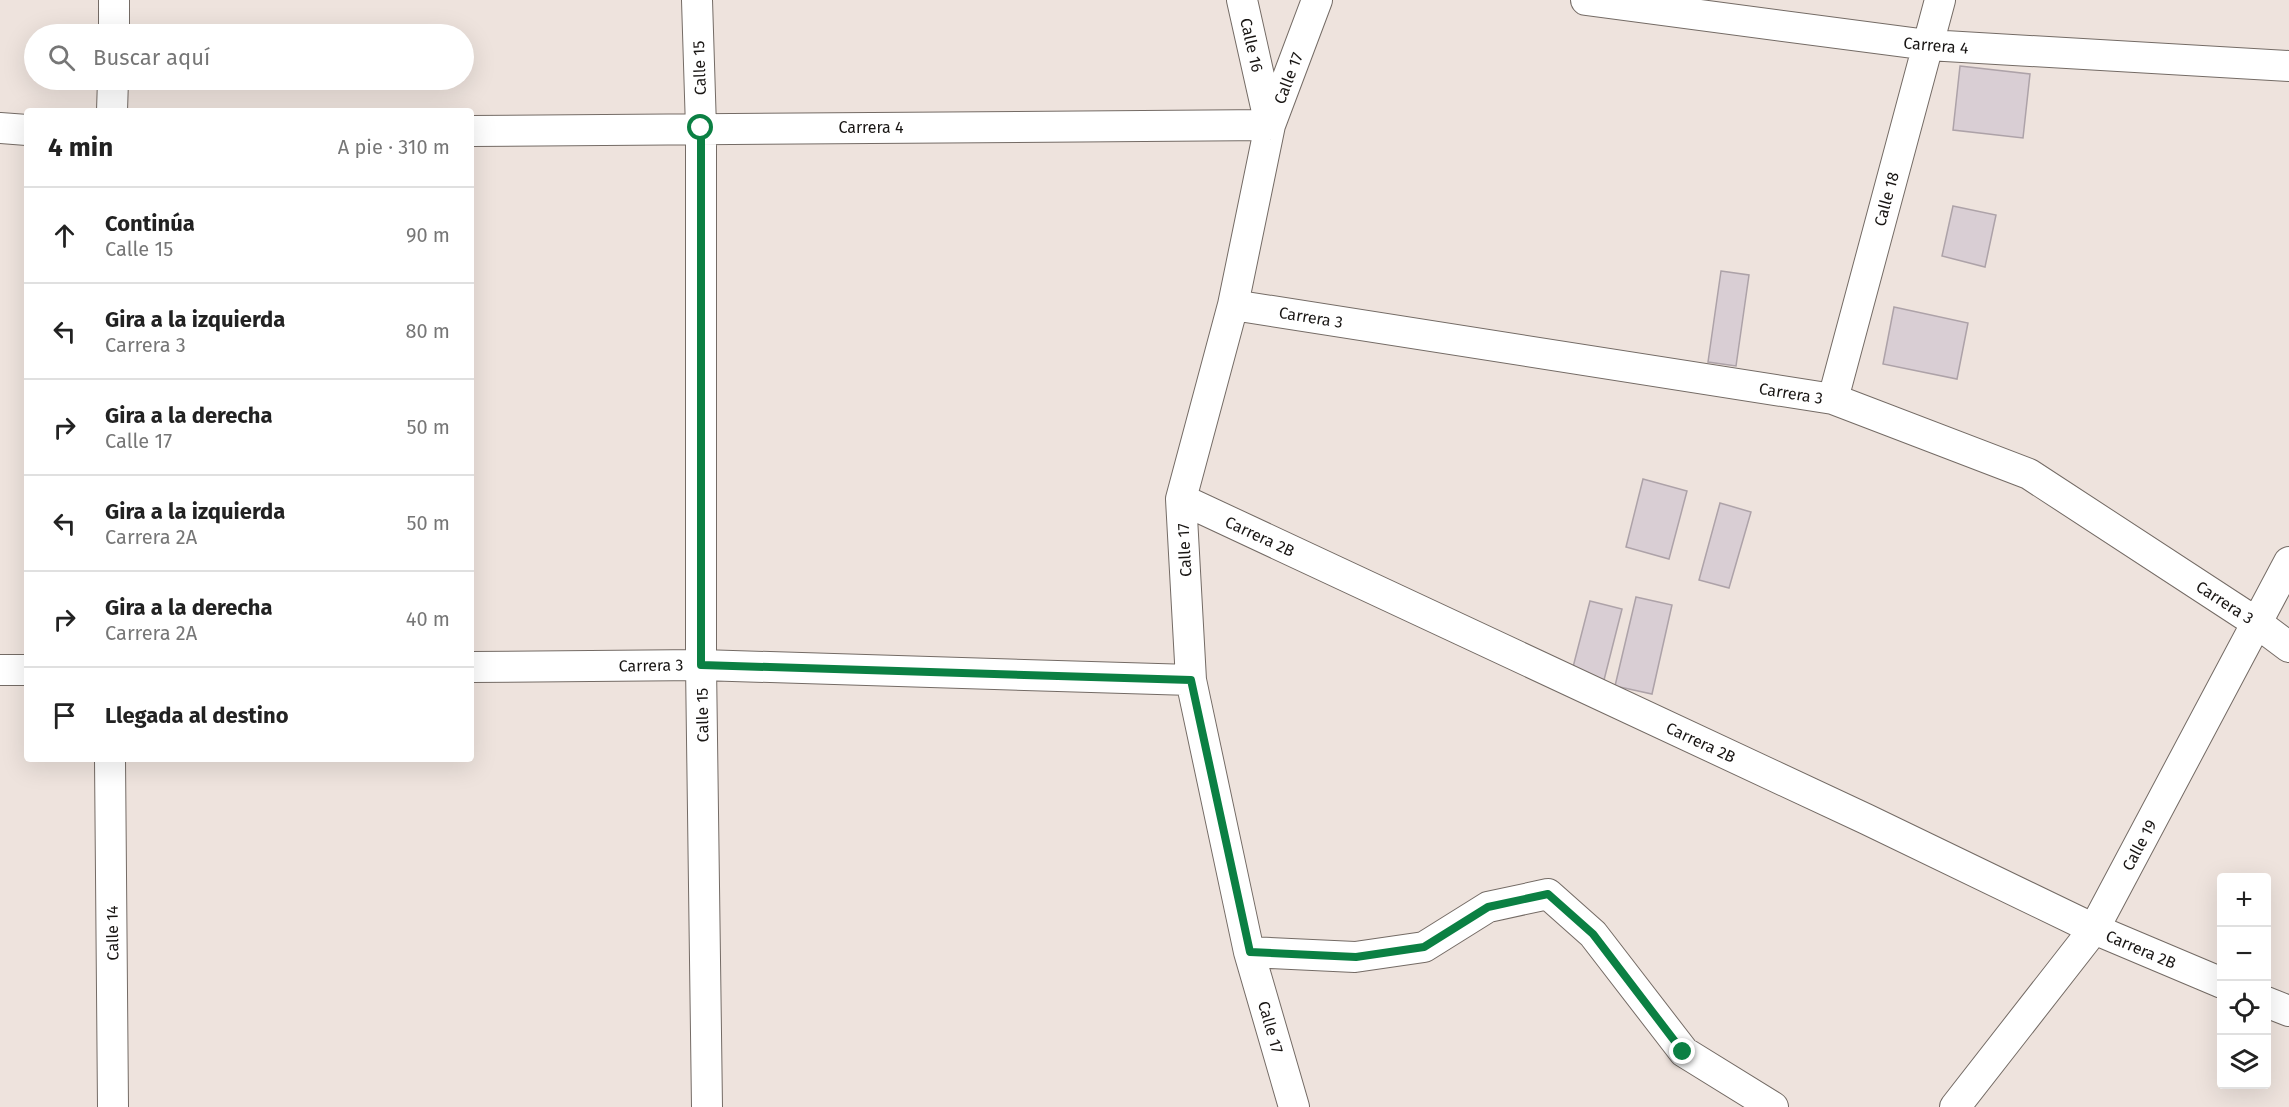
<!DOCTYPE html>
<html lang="es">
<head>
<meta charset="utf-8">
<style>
	:root { --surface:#fff; --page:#f6f6f6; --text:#222; --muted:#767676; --line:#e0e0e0 }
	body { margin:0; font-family:"Fira Sans",sans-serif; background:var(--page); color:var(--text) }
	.controls { position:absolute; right:18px; bottom:18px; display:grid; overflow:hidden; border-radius:6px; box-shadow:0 6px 24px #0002 }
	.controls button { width:54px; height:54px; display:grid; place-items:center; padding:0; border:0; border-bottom:2px solid var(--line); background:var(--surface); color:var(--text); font:30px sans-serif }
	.stop { position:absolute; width:18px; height:18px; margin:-14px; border:4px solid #0b8043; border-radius:50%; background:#fff }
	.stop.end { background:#0b8043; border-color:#fff; box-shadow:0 2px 6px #0008 }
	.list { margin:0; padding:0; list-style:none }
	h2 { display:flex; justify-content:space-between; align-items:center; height:78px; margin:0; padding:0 24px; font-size:26px }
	h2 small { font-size:20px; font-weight:400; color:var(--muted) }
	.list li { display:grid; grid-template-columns:39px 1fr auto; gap:18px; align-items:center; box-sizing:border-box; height:96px; padding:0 24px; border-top:2px solid var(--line) }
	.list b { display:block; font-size:22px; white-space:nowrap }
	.list p { margin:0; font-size:20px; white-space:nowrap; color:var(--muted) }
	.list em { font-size:20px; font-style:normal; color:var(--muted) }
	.icon { flex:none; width:33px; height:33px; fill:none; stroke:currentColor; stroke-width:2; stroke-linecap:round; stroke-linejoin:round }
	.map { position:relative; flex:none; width:2289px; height:1107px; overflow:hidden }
	.search { position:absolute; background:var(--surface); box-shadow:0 6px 24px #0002; left:24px; top:24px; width:450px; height:66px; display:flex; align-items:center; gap:15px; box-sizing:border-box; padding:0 21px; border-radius:33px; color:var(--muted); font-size:22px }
	.panel { position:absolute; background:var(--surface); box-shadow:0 6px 24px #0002; left:24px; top:108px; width:450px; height:654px; border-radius:6px }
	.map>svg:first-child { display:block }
</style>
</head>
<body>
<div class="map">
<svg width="2289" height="1107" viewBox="0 0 2289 1107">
	<rect width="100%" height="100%" fill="#eee3dd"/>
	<path fill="#d9ced4" stroke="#ada2a8" stroke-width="1.5" d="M1960 66 2030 74 2023 138 1953 130Z
		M1953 206 1996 215 1985 267 1942 256Z
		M1721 271 1749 275 1736 366 1708 362Z
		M1894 307 1968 323 1957 379 1883 364Z
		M1643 479 1687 491 1669 559 1626 547Z
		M1720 503 1751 512 1729 588 1699 580Z
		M1636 597 1672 605 1652 694 1615 686Z
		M1590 601 1622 609 1604 680 1572 671Z"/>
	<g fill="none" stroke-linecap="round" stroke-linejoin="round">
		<defs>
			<path id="minor" d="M697 0 701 128V665L707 1107
				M1242 0 1270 125
				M1586 0 1928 45 2289 66
				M114 34V0
				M112 111 113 80
				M0 128 27 130
				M471 131 1270 125
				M1233 305 1833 399 2029 474 2257 623 2289 647
				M1833 399 1940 0
				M1181 499 1866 819 2094 929 2222 983
				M471 667 701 665 1191 680
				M0 670H27
				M110 759 113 1107
				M1249 952 1355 957 1424 947 1488 907 1548 894 1593 934 1684 1052 1773 1107
				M2266 1002 2289 1011
				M1294 1107 1249 952 1191 680 1181 499 1233 305 1270 125 1317 0
				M1955 1107 2094 929 2289 562"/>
		</defs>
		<use href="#minor" stroke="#746b65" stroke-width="32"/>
		<use href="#minor" stroke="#fff" stroke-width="30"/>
	</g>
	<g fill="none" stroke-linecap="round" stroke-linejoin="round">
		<path stroke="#0b8043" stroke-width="8" d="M701 128V665L1191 680 1250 952 1356 957 1424 947 1488 907 1548 894 1593 934 1683 1052"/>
	</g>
	<g text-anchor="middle" stroke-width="5" stroke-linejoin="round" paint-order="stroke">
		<g font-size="16" fill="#181513" stroke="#fff">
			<text transform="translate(1252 45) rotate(77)" y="6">Calle 16</text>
			<text transform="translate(1936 45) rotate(5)" y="6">Carrera 4</text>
			<text transform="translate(699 68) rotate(-92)" y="6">Calle 15</text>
			<text transform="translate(1288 78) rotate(-69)" y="6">Calle 17</text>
			<text x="871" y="133">Carrera 4</text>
			<text transform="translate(1886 199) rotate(-75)" y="6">Calle 18</text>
			<text transform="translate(1311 317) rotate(9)" y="6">Carrera 3</text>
			<text transform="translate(1791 393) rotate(9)" y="6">Carrera 3</text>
			<text transform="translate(1260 536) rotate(25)" y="6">Carrera 2B</text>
			<text transform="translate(1184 550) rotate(-93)" y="6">Calle 17</text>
			<text transform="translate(2225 602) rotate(33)" y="6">Carrera 3</text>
			<text transform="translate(651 665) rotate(-1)" y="6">Carrera 3</text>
			<text transform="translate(702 715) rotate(-91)" y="6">Calle 15</text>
			<text transform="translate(1701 742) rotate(25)" y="6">Carrera 2B</text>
			<text transform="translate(2139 845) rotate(-62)" y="6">Calle 19</text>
			<text transform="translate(112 933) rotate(-91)" y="6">Calle 14</text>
			<text transform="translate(2141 949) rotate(23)" y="6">Carrera 2B</text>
			<text transform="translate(1271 1027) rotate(74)" y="6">Calle 17</text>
		</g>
	</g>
</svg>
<div class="controls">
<button>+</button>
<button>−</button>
<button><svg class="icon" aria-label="locate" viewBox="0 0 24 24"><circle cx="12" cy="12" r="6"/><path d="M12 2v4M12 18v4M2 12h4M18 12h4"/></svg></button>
<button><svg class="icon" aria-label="layers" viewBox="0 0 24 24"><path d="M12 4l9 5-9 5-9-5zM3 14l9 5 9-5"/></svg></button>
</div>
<div class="stop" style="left:701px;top:128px"></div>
<div class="stop end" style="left:1683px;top:1052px"></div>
<div class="search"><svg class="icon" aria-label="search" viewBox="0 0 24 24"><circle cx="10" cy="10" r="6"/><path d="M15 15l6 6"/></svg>Buscar aquí</div>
<section class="panel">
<h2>4 min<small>A pie · 310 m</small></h2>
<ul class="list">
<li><svg class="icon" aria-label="ahead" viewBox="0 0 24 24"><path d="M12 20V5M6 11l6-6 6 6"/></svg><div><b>Continúa</b><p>Calle 15</p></div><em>90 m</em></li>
<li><svg class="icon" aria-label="left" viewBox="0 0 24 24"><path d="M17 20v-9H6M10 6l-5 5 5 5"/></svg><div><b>Gira a la izquierda</b><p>Carrera 3</p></div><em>80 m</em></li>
<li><svg class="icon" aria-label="right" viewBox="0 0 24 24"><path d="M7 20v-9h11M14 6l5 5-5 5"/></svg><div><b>Gira a la derecha</b><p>Calle 17</p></div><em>50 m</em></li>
<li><svg class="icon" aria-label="left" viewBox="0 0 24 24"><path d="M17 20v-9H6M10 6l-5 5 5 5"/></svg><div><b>Gira a la izquierda</b><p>Carrera 2A</p></div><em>50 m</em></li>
<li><svg class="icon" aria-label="right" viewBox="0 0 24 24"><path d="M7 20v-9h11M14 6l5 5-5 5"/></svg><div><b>Gira a la derecha</b><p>Carrera 2A</p></div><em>40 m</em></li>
<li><svg class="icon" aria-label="arrive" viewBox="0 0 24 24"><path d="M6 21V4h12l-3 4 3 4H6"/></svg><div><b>Llegada al destino</b></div></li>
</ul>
</section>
</div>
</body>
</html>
